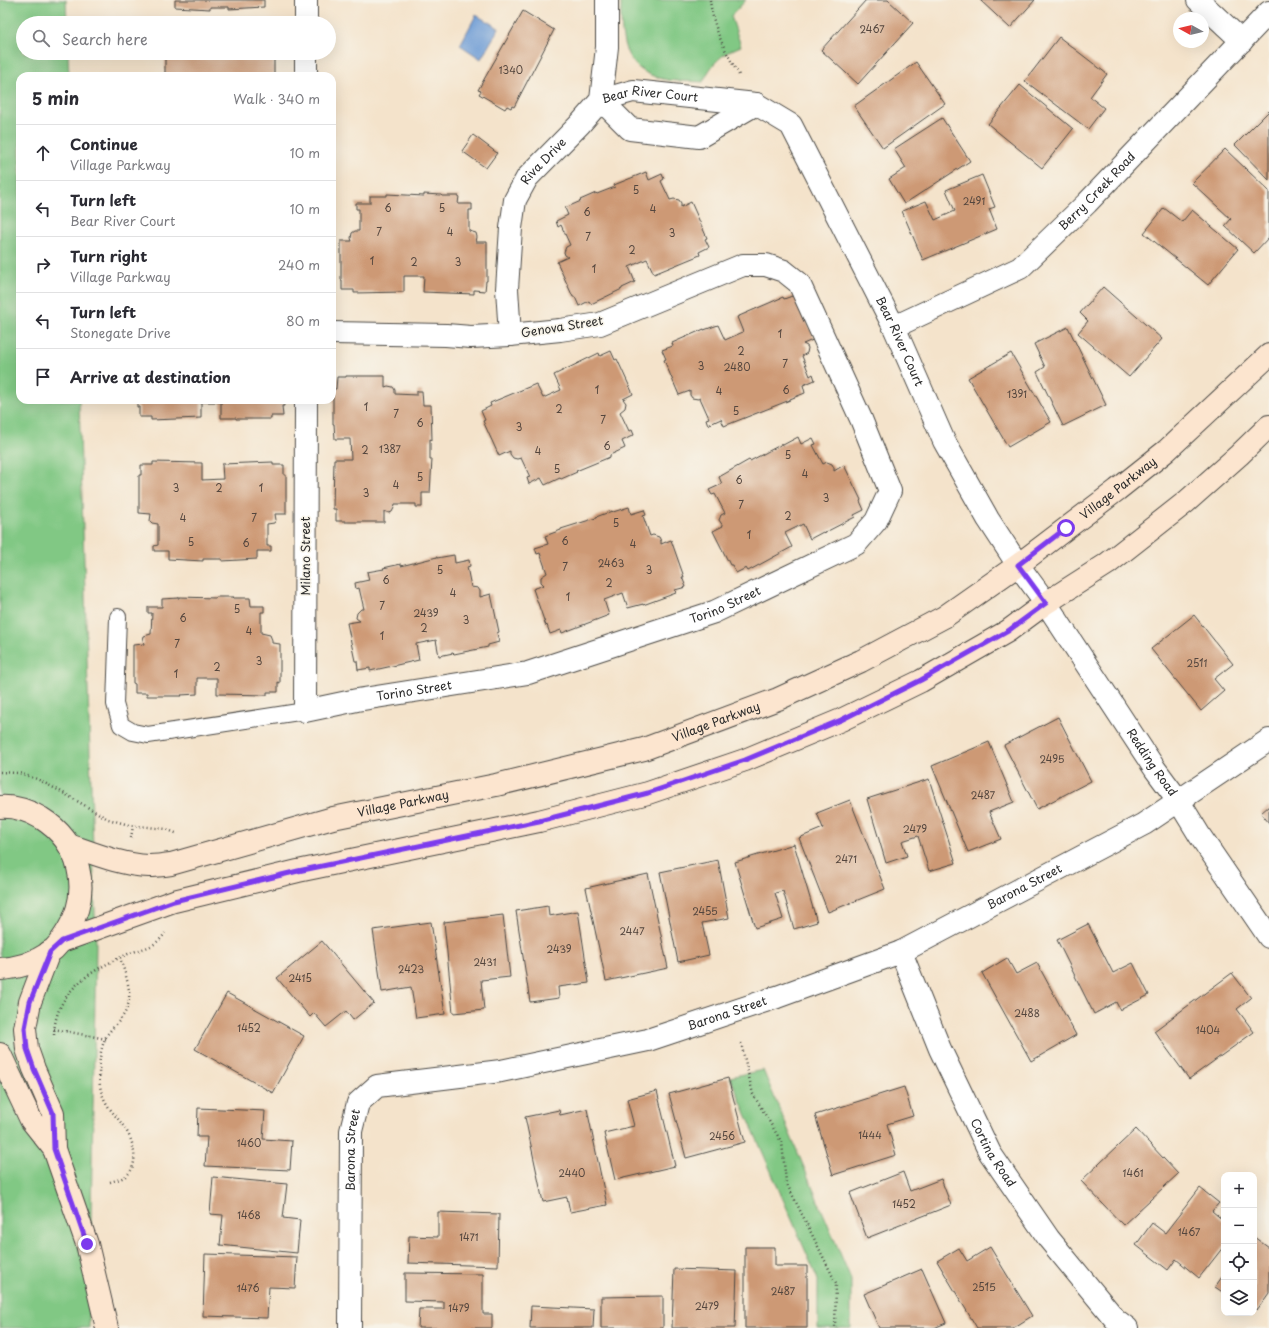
<!DOCTYPE html>
<html lang="en">
<head>
<meta charset="utf-8">
<style>
	:root { --surface:#fff; --page:#f2f2f3; --text:#2b2b33; --muted:#7c7c81; --line:#e1e1e2 }
	body { margin:0; font-family:"Playpen Sans",sans-serif; background:var(--page); color:var(--text) }
	.controls { position:absolute; right:12px; bottom:12px; display:grid; overflow:hidden; border-radius:8px; box-shadow:0 4px 16px #0002 }
	.controls button { width:36px; height:36px; display:grid; place-items:center; padding:0; border:0; border-bottom:1px solid var(--line); background:var(--surface); color:var(--text); font:20px sans-serif }
	.compass { position:absolute; left:1173px; top:12px; width:36px; height:36px; border-radius:50%; background:var(--surface); box-shadow:0 4px 16px #0002; rotate:278deg }
	.stop { position:absolute; width:12px; height:12px; margin:-9px; border:3px solid #7c3aed; border-radius:50%; background:#fff }
	.stop.end { background:#7c3aed; border-color:#fff; box-shadow:0 1px 4px #0008 }
	.list { margin:0; padding:0; list-style:none }
	h2 { display:flex; justify-content:space-between; align-items:center; height:52px; margin:0; padding:0 16px; font-size:17px }
	h2 small { font-size:13px; font-weight:400; color:var(--muted) }
	.list li { display:grid; grid-template-columns:26px 1fr auto; gap:12px; align-items:center; box-sizing:border-box; height:56px; padding:0 16px; border-top:1px solid var(--line) }
	.list b { display:block; font-size:15px; white-space:nowrap }
	.list p { margin:0; font-size:13px; white-space:nowrap; color:var(--muted) }
	.list em { font-size:13px; font-style:normal; color:var(--muted) }
	.icon { flex:none; width:22px; height:22px; fill:none; stroke:currentColor; stroke-width:2; stroke-linecap:round; stroke-linejoin:round }
	.map { position:relative; flex:none; width:1269px; height:1328px; overflow:hidden }
	.search { position:absolute; background:var(--surface); box-shadow:0 4px 16px #0002; left:16px; top:16px; width:320px; height:44px; display:flex; align-items:center; gap:10px; box-sizing:border-box; padding:0 14px; border-radius:22px; color:var(--muted); font-size:15px }
	.panel { position:absolute; background:var(--surface); box-shadow:0 4px 16px #0002; left:16px; top:72px; width:320px; height:332px; border-radius:12px }
	.map>svg:first-child { display:block }
</style>
</head>
<body>
<div class="map">
<svg width="1269" height="1328" viewBox="0 0 1269 1328">
	<rect width="100%" height="100%" fill="#f7f3e8"/>
	<filter id="ink" filterUnits="userSpaceOnUse"><feTurbulence type="fractalNoise" baseFrequency=".025" numOctaves="2"/><feDisplacementMap in="SourceGraphic" scale="8" xChannelSelector="R" yChannelSelector="G"/><feConvolveMatrix kernelMatrix="1 2 1 2 8 2 1 2 1" color-interpolation-filters="sRGB"/></filter>
	<filter id="wash" filterUnits="userSpaceOnUse"><feTurbulence type="fractalNoise" baseFrequency=".012" numOctaves="4" result="noise"/><feDisplacementMap in="SourceGraphic" scale="16" xChannelSelector="R" yChannelSelector="G"/><feGaussianBlur stdDeviation="0.9" result="paint"/><feColorMatrix in="noise" values="0 0 0 0 0 0 0 0 0 0 0 0 0 0 0 0 0 1.4 0 .05"/><feComposite in="paint" operator="in"/></filter>
	<g filter="url(#wash)">
		<rect width="100%" height="100%" fill="#f4e3cb"/>
		<path fill="#81c884" stroke="#567a58" d="M0 0H66L67 23H23V53H68L69 76H20V400H79L96 945 89 1328H0Z
			M621 0H746L731 16 741 46C721 54 712 63 703 82 690 81 675 82 663 79 620 69 621 36 621 0Z
			M763 1070 851 1279V1328H818V1280L730 1077Z"/>
		<path fill="#6d9bd5" stroke="#4c6380" d="M476 15 499 28 481 59 460 45Z"/>
		<g id="blocks">
			<path fill="#cd9975" d="M175 0H264V7L229 9V7H210V9L175 7Z
				M866 0H888L913 23 858 84 821 50Z
				M980 0H1035L1010 28Z
				M523 11 554 30 514 107 512 106 511 108 507 106 505 109 479 94 481 91 478 90Z
				M1059 37 1107 74 1090 97 1104 108 1088 129 1025 81Z
				M165 53H274V76H165Z
				M916 62 945 104 883 148 854 106Z
				M1020 85 1073 129 1042 168 988 124Z
				M1269 111V180L1235 145Z
				M942 118 970 161 904 204 889 179 906 168 894 149Z
				M473 135 497 153 486 168 462 151Z
				M1225 149 1269 191V237L1254 253 1225 226 1231 219 1192 183Z
				M646 172 649 180 662 174 664 179 661 181 670 200 674 199 679 200 681 203V207L691 202 707 238 705 239 709 247 699 252 700 255 654 274 647 259 629 267 635 282 622 288V289L591 304 589 301 579 306 575 297H573L557 262 568 257 565 255 564 252 566 247 570 245 561 225 558 227 556 221 568 215 565 208 581 201 580 200 596 193 597 194 615 187 614 185Z
				M982 175 995 207 989 209 997 229 923 260 902 211 926 201 935 220 955 211 946 190Z
				M387 194 424 196V194L441 195 442 196H459L458 204H472V210H469V231L476 233 477 237 476 242H487V281H486L485 291 474 290V294L423 292 424 276H404V292L354 293V290H342V280H341V241H352L351 238 352 233 355 231H359V209H356V203H370V196H387Z
				M1164 208 1182 222 1192 210 1238 249 1208 285 1144 233Z
				M1103 287 1162 339 1129 377 1078 333 1088 321 1080 313Z
				M795 295 815 339 803 344 807 346 808 348 807 353 802 356 810 376 813 374 815 380 803 385 805 393 790 399V400L724 426 721 419 708 425 706 419 709 418 700 398 698 399 692 398 690 395V391L679 395 664 360 666 359 662 350 673 346 672 343 704 329V330L718 325 725 340 743 332 737 317 783 297 784 299Z
				M1068 327 1106 405 1063 426 1037 372 1045 367 1034 344Z
				M611 351 615 360 617 359 633 394 623 399 626 403 625 408 620 412 629 431 632 430 634 435 622 441 625 448 610 455V457L576 471 577 472 561 479 560 478 545 485 541 478 529 484 527 478 530 477 521 458 517 459 513 458 510 454V451L499 456 483 421 485 420 481 411 491 406 490 403 536 384 543 398 561 390 554 375 599 353 600 356Z
				M1011 353 1051 422 1008 447 968 378Z
				M346 376H385V387L388 386 393 387 395 390V394L417 395V391H422L423 405H431L432 440 430 439V459H432L430 493H422V507H416V504H395L394 508 392 512 389 513 384 511V522H345V521H336V509H333L334 459H351L350 439H335L334 424H333V389H336L337 377H346Z
				M137 400H284V406H282L283 416H271V419H236V418H221V402H201V418L151 420V417H139V407H137Z
				M798 437 801 444 813 438 816 444 813 445 823 464 827 462 832 464 834 468V471L844 465 861 500 860 501 864 510 854 515 855 517 824 533 823 532 810 539 803 524 785 533 792 547 748 571 746 568 736 573 732 565H730L713 531 723 526 719 520 721 515 725 513 715 494 712 495 709 490 722 484 719 477 749 460 750 461 782 444 783 445Z
				M153 462 202 463V480L223 479 222 464 273 462V465H284V475H286V514H275L276 520 274 523 267 524V546H271V551H257V559L222 561V559H203V561L168 559V551H154V546L158 545V524L152 523 150 521 151 514 139 513V475H141V465H153Z
				M629 507 631 514 644 510 646 515 643 516 650 536 653 535 659 537 661 541V544L671 540 684 577H682L686 587 675 590 676 593 643 605V604L628 608 623 593 604 600 609 615 562 633 561 630 550 634 547 625 546 626 533 589 544 585 541 582V577L547 573 540 553 537 554 535 548 548 544 545 536 561 530V529L596 518V517L612 511 613 512Z
				M454 555 455 563 469 560 470 566 467 567 471 587 478 588 480 591V597L491 594 499 632 497 633 499 642 488 645V647L454 654 453 653 439 656 436 640 416 644 419 660 370 671V668L358 670 357 661H355L347 623 360 621 356 618 357 613 361 609H364L359 588 356 589 355 583 369 580 367 572 384 569 383 568 401 564V566L437 557V558Z
				M179 597 216 598V597H234L233 598H250L251 606H264V612H261V633L270 635 272 640V643L280 644V683L278 682V692H267V695L217 694V678H197V694L181 695 182 696H147V693H135V684L133 683V645L144 644 143 640 144 636 151 634 152 613H148V607H162V599L179 598Z
				M1194 615 1233 664 1214 679 1224 691 1201 711 1151 649Z
				M1058 717 1091 781 1037 809 1004 745Z
				M989 742 1014 802 989 812 1001 839 968 852 932 766Z
				M929 779 956 863 929 871 918 836 902 841 907 856 886 863 867 799Z
				M850 800 885 889 828 912 799 838 823 828 817 813Z
				M1269 806V823L1261 813Z
				M794 844 817 922 794 929 783 891 775 893 783 919 755 928 735 862Z
				M718 860 729 918 702 923 709 955 678 962 660 872Z
				M648 874 668 968 606 981 586 888Z
				M548 906 549 916 578 911 589 983 558 987 559 998 530 1002 516 911Z
				M503 915 510 977 481 980 484 1010 453 1013 444 922Z
				M431 922 445 1014 416 1018 411 987 382 992 373 930Z
				M1088 924 1113 973 1133 963 1149 995 1120 1010 1116 1002 1094 1014 1057 940Z
				M322 941 374 1003 353 1020 346 1011 326 1027 314 1013 310 1017 277 978Z
				M1007 958 1016 974 1037 963 1076 1035 1031 1061 982 973Z
				M1232 973 1251 998 1237 1009 1254 1032 1189 1079 1154 1031Z
				M227 993 304 1036 273 1093 195 1049Z
				M728 1078 745 1142 686 1158 669 1094Z
				M904 1087 913 1116 887 1124 896 1155 833 1175 815 1115Z
				M657 1091 675 1166 615 1180 604 1133 634 1126 627 1099Z
				M198 1108 265 1111 263 1139 292 1141 290 1170 205 1166 207 1137H197Z
				M587 1109 607 1205 570 1212 567 1197 543 1202 525 1117 559 1110 560 1115Z
				M1136 1129 1178 1174 1123 1225 1081 1181Z
				M903 1172 910 1191 941 1179 951 1205 867 1238 850 1193Z
				M213 1177 287 1184 283 1218 300 1220 297 1253 220 1245 223 1215 210 1214Z
				M1200 1188 1219 1203 1212 1211 1224 1221V1246L1199 1278 1176 1259 1168 1270 1136 1245 1152 1223 1165 1233Z
				M438 1212 499 1214 498 1266 408 1263 409 1236 438 1237Z
				M1254 1237 1269 1248V1293L1257 1310 1254 1307Z
				M745 1247H775V1266H807V1328H745Z
				M990 1247 1032 1316 1013 1328H977L937 1261 959 1248 967 1261Z
				M205 1254 297 1257 295 1288 269 1287 267 1318 203 1316Z
				M674 1269 737 1271 735 1328H672Z
				M922 1269 946 1323 934 1328H879L864 1294Z
				M405 1273 483 1274V1314H492V1328H418L419 1309H444V1302L405 1301Z
				M1224 1274V1293L1215 1287Z
				M663 1296V1328H601V1297Z
				M531 1306 594 1309 593 1328H530Z"/>
		</g>
	</g>
	<g filter="url(#ink)">
		<use href="#blocks" fill-opacity="0" stroke="#494743" stroke-width="1"/>
		<g fill="none" stroke-linecap="round" stroke-linejoin="round">
			<defs>
				<path id="lane" d="M118 617 115 704 121 725 133 732 148 735 305 711"/>
				<g id="street">
					<path d="M306 0V23"/>
					<path d="M1198 0 1242 41"/>
					<path d="M306 53V76"/>
					<path id="s1" d="M601 100 633 91 756 104 791 125 894 327 944 441 988 519 1018 565 1046 603 1155 769 1178 800 1200 836 1269 937"/>
					<path d="M601 100 630 129 699 137 756 104"/>
					<path id="s2" d="M894 327 1020 268 1087 203 1269 12"/>
					<path id="s3" d="M510 335 507 289 511 228 515 200 527 178 580 124 601 100 607 47V0"/>
					<path id="s4" d="M306 400 305 711 357 700 528 673 714 612 856 544 876 521 890 491 861 419 799 283 784 271 766 265H743L600 324 560 330 510 335 471 337 446 335 332 333"/>
					<path id="s5" d="M901 952 940 1049 990 1153 1049 1239 1115 1319 1127 1328"/>
					<path id="s6" d="M350 1328 351 1131 358 1103 377 1086 501 1071 648 1040 777 997 901 952 1144 824 1269 740"/>
				</g>
				<g id="secondary">
					<path d="M0 807C14 806 29 811 41 818 80 842 92 890 68 930 63 938 58 947 49 953 34 963 18 968 0 969"/>
					<path id="s7" d="M69 845C95 854 122 865 149 866 156 866 164 865 171 864L333 818 496 785 644 749 778 699 861 661 944 617 1018 565 1117 490 1166 451 1269 355"/>
					<path d="M62 941 174 901 298 871 539 821 648 793 745 760 841 720 921 681 1008 631 1046 603 1107 564 1186 502 1239 455 1269 426"/>
					<path d="M49 952 30 1002 25 1028 27 1049 34 1069 53 1113 54 1149 87 1244 107 1328"/>
					<path d="M0 1054 31 1120 54 1149"/>
				</g>
			</defs>
			<use href="#lane" stroke="#494743" stroke-width="18"/>
			<use href="#street" stroke="#494743" stroke-width="24"/>
			<use href="#secondary" stroke="#494743" stroke-width="24"/>
			<path stroke="#494743" stroke-width="2.5" stroke-dasharray="1 3" stroke-linecap="butt" d="M710 0C713 28 725 51 739 75
				M0 772 19 773 37 779 58 790 108 819 129 825 166 829 178 834
				M131 838 133 826
				M54 1029 106 1039
				M54 1035C55 990 92 970 128 954 137 950 150 948 157 942 160 940 163 936 165 933
				M741 1043 753 1094 782 1143 786 1182 836 1283 835 1328
				M110 1182C117 1180 125 1178 129 1173 139 1162 133 1141 126 1130 116 1114 104 1107 100 1086 98 1071 99 1049 107 1035 114 1025 124 1019 128 1005 132 990 125 973 120 958"/>
			<use href="#lane" stroke="#fff" stroke-width="16"/>
			<use href="#street" stroke="#fff" stroke-width="22"/>
			<use href="#secondary" stroke="#fce5cf" stroke-width="22"/>
		</g>
	</g>
	<g fill="none" stroke-linecap="round" stroke-linejoin="round" filter="url(#ink)">
		<path stroke="#7c3aed" stroke-width="5" d="M87 1244 54 1149 53 1113 34 1069 27 1049 25 1028 30 1002 50 952 62 941 174 901 298 871 539 821 648 793 745 760 841 720 921 680 1008 631 1046 603 1018 565 1066 528"/>
	</g>
	<g text-anchor="middle" stroke-width="3" stroke-linejoin="round" paint-order="stroke">
		<g font-size="10" fill="#54463e">
			<text x="872" y="33">2467</text>
			<text x="511" y="74">1340</text>
			<text x="636" y="194">5</text>
			<text x="974" y="205">2491</text>
			<text x="388" y="212">6</text>
			<text x="442" y="212">5</text>
			<text x="653" y="213">4</text>
			<text x="587" y="216">6</text>
			<text x="379" y="236">7</text>
			<text x="450" y="236">4</text>
			<text x="672" y="237">3</text>
			<text x="588" y="241">7</text>
			<text x="632" y="254">2</text>
			<text x="372" y="265">1</text>
			<text x="414" y="266">2</text>
			<text x="458" y="266">3</text>
			<text x="594" y="273">1</text>
			<text x="780" y="338">1</text>
			<text x="741" y="355">2</text>
			<text x="785" y="368">7</text>
			<text x="701" y="370">3</text>
			<text x="737" y="371">2480</text>
			<text x="597" y="394">1</text>
			<text x="786" y="394">6</text>
			<text x="719" y="395">4</text>
			<text x="1017" y="398">1391</text>
			<text x="366" y="411">1</text>
			<text x="559" y="413">2</text>
			<text x="736" y="415">5</text>
			<text x="396" y="418">7</text>
			<text x="603" y="424">7</text>
			<text x="420" y="427">6</text>
			<text x="519" y="431">3</text>
			<text x="607" y="450">6</text>
			<text x="390" y="453">1387</text>
			<text x="365" y="454">2</text>
			<text x="538" y="455">4</text>
			<text x="788" y="459">5</text>
			<text x="557" y="473">5</text>
			<text x="805" y="478">4</text>
			<text x="420" y="481">5</text>
			<text x="739" y="484">6</text>
			<text x="396" y="489">4</text>
			<text x="176" y="492">3</text>
			<text x="219" y="492">2</text>
			<text x="261" y="492">1</text>
			<text x="366" y="497">3</text>
			<text x="826" y="502">3</text>
			<text x="741" y="509">7</text>
			<text x="788" y="520">2</text>
			<text x="183" y="522">4</text>
			<text x="254" y="522">7</text>
			<text x="616" y="527">5</text>
			<text x="749" y="539">1</text>
			<text x="565" y="545">6</text>
			<text x="191" y="546">5</text>
			<text x="246" y="547">6</text>
			<text x="633" y="548">4</text>
			<text x="611" y="567">2463</text>
			<text x="565" y="571">7</text>
			<text x="440" y="574">5</text>
			<text x="649" y="574">3</text>
			<text x="386" y="584">6</text>
			<text x="609" y="587">2</text>
			<text x="453" y="597">4</text>
			<text x="568" y="601">1</text>
			<text x="382" y="610">7</text>
			<text x="237" y="613">5</text>
			<text x="426" y="617">2439</text>
			<text x="183" y="622">6</text>
			<text x="466" y="624">3</text>
			<text x="424" y="632">2</text>
			<text x="249" y="635">4</text>
			<text x="382" y="640">1</text>
			<text x="177" y="648">7</text>
			<text x="259" y="665">3</text>
			<text x="1197" y="667">2511</text>
			<text x="217" y="671">2</text>
			<text x="176" y="678">1</text>
			<text x="1052" y="763">2495</text>
			<text x="983" y="799">2487</text>
			<text x="915" y="833">2479</text>
			<text x="846" y="863">2471</text>
			<text x="705" y="915">2455</text>
			<text x="632" y="935">2447</text>
			<text x="559" y="953">2439</text>
			<text x="485" y="966">2431</text>
			<text x="411" y="973">2423</text>
			<text x="300" y="982">2415</text>
			<text x="1027" y="1017">2488</text>
			<text x="249" y="1032">1452</text>
			<text x="1208" y="1034">1404</text>
			<text x="870" y="1139">1444</text>
			<text x="722" y="1140">2456</text>
			<text x="249" y="1147">1460</text>
			<text x="572" y="1177">2440</text>
			<text x="1133" y="1177">1461</text>
			<text x="904" y="1208">1452</text>
			<text x="249" y="1219">1468</text>
			<text x="1189" y="1236">1467</text>
			<text x="469" y="1241">1471</text>
			<text x="984" y="1291">2515</text>
			<text x="248" y="1292">1476</text>
			<text x="783" y="1295">2487</text>
			<text x="707" y="1310">2479</text>
			<text x="459" y="1312">1479</text>
		</g>
		<g font-size="12" fill="#2b2b2b" stroke="#f7f3e8">
			<text dy="4" stroke="none"><textPath href="#s1" startOffset="50">Bear River Court</textPath></text>
			<text dy="4" stroke="none"><textPath href="#s3" startOffset="184">Riva Drive</textPath></text>
			<text dy="4" stroke="none"><textPath href="#s2" startOffset="248">Berry Creek Road</textPath></text>
			<text transform="translate(562 327) rotate(-9)" y="4">Genova Street</text>
			<text dy="4" stroke="none"><textPath href="#s1" startOffset="440">Bear River Court</textPath></text>
			<text dy="4" stroke="none"><textPath href="#s7" startOffset="1137">Village Parkway</textPath></text>
			<text transform="translate(306 556) rotate(-90)" y="4">Milano Street</text>
			<text dy="4" stroke="none"><textPath href="#s4" startOffset="746">Torino Street</textPath></text>
			<text dy="4" stroke="none"><textPath href="#s4" startOffset="422">Torino Street</textPath></text>
			<text dy="4" stroke="none"><textPath href="#s7" startOffset="669">Village Parkway</textPath></text>
			<text dy="4" stroke="none"><textPath href="#s1" startOffset="932">Redding Road</textPath></text>
			<text dy="4" stroke="none"><textPath href="#s7" startOffset="345">Village Parkway</textPath></text>
			<text dy="4" stroke="none"><textPath href="#s6" startOffset="934">Barona Street</textPath></text>
			<text dy="4" stroke="none"><textPath href="#s6" startOffset="610">Barona Street</textPath></text>
			<text dy="4" stroke="none"><textPath href="#s6" startOffset="178">Barona Street</textPath></text>
			<text dy="4" stroke="none"><textPath href="#s5" startOffset="221">Cortina Road</textPath></text>
		</g>
	</g>
</svg>
<div class="controls">
<button>+</button>
<button>−</button>
<button><svg class="icon" aria-label="locate" viewBox="0 0 24 24"><circle cx="12" cy="12" r="6"/><path d="M12 2v4M12 18v4M2 12h4M18 12h4"/></svg></button>
<button><svg class="icon" aria-label="layers" viewBox="0 0 24 24"><path d="M12 4l9 5-9 5-9-5zM3 14l9 5 9-5"/></svg></button>
</div>
<svg class="compass" viewBox="-18 -18 36 36"><path d="M0-13l5 13h-10z" fill="#e53935"/><path d="M0 13l5-13h-10z" fill="#7c7c81"/></svg>
<div class="stop" style="left:1066px;top:528px"></div>
<div class="stop end" style="left:87px;top:1244px"></div>
<div class="search"><svg class="icon" aria-label="search" viewBox="0 0 24 24"><circle cx="10" cy="10" r="6"/><path d="M15 15l6 6"/></svg>Search here</div>
<section class="panel">
<h2>5 min<small>Walk · 340 m</small></h2>
<ul class="list">
<li><svg class="icon" aria-label="ahead" viewBox="0 0 24 24"><path d="M12 20V5M6 11l6-6 6 6"/></svg><div><b>Continue</b><p>Village Parkway</p></div><em>10 m</em></li>
<li><svg class="icon" aria-label="left" viewBox="0 0 24 24"><path d="M17 20v-9H6M10 6l-5 5 5 5"/></svg><div><b>Turn left</b><p>Bear River Court</p></div><em>10 m</em></li>
<li><svg class="icon" aria-label="right" viewBox="0 0 24 24"><path d="M7 20v-9h11M14 6l5 5-5 5"/></svg><div><b>Turn right</b><p>Village Parkway</p></div><em>240 m</em></li>
<li><svg class="icon" aria-label="left" viewBox="0 0 24 24"><path d="M17 20v-9H6M10 6l-5 5 5 5"/></svg><div><b>Turn left</b><p>Stonegate Drive</p></div><em>80 m</em></li>
<li><svg class="icon" aria-label="arrive" viewBox="0 0 24 24"><path d="M6 21V4h12l-3 4 3 4H6"/></svg><div><b>Arrive at destination</b></div></li>
</ul>
</section>
</div>
</body>
</html>
